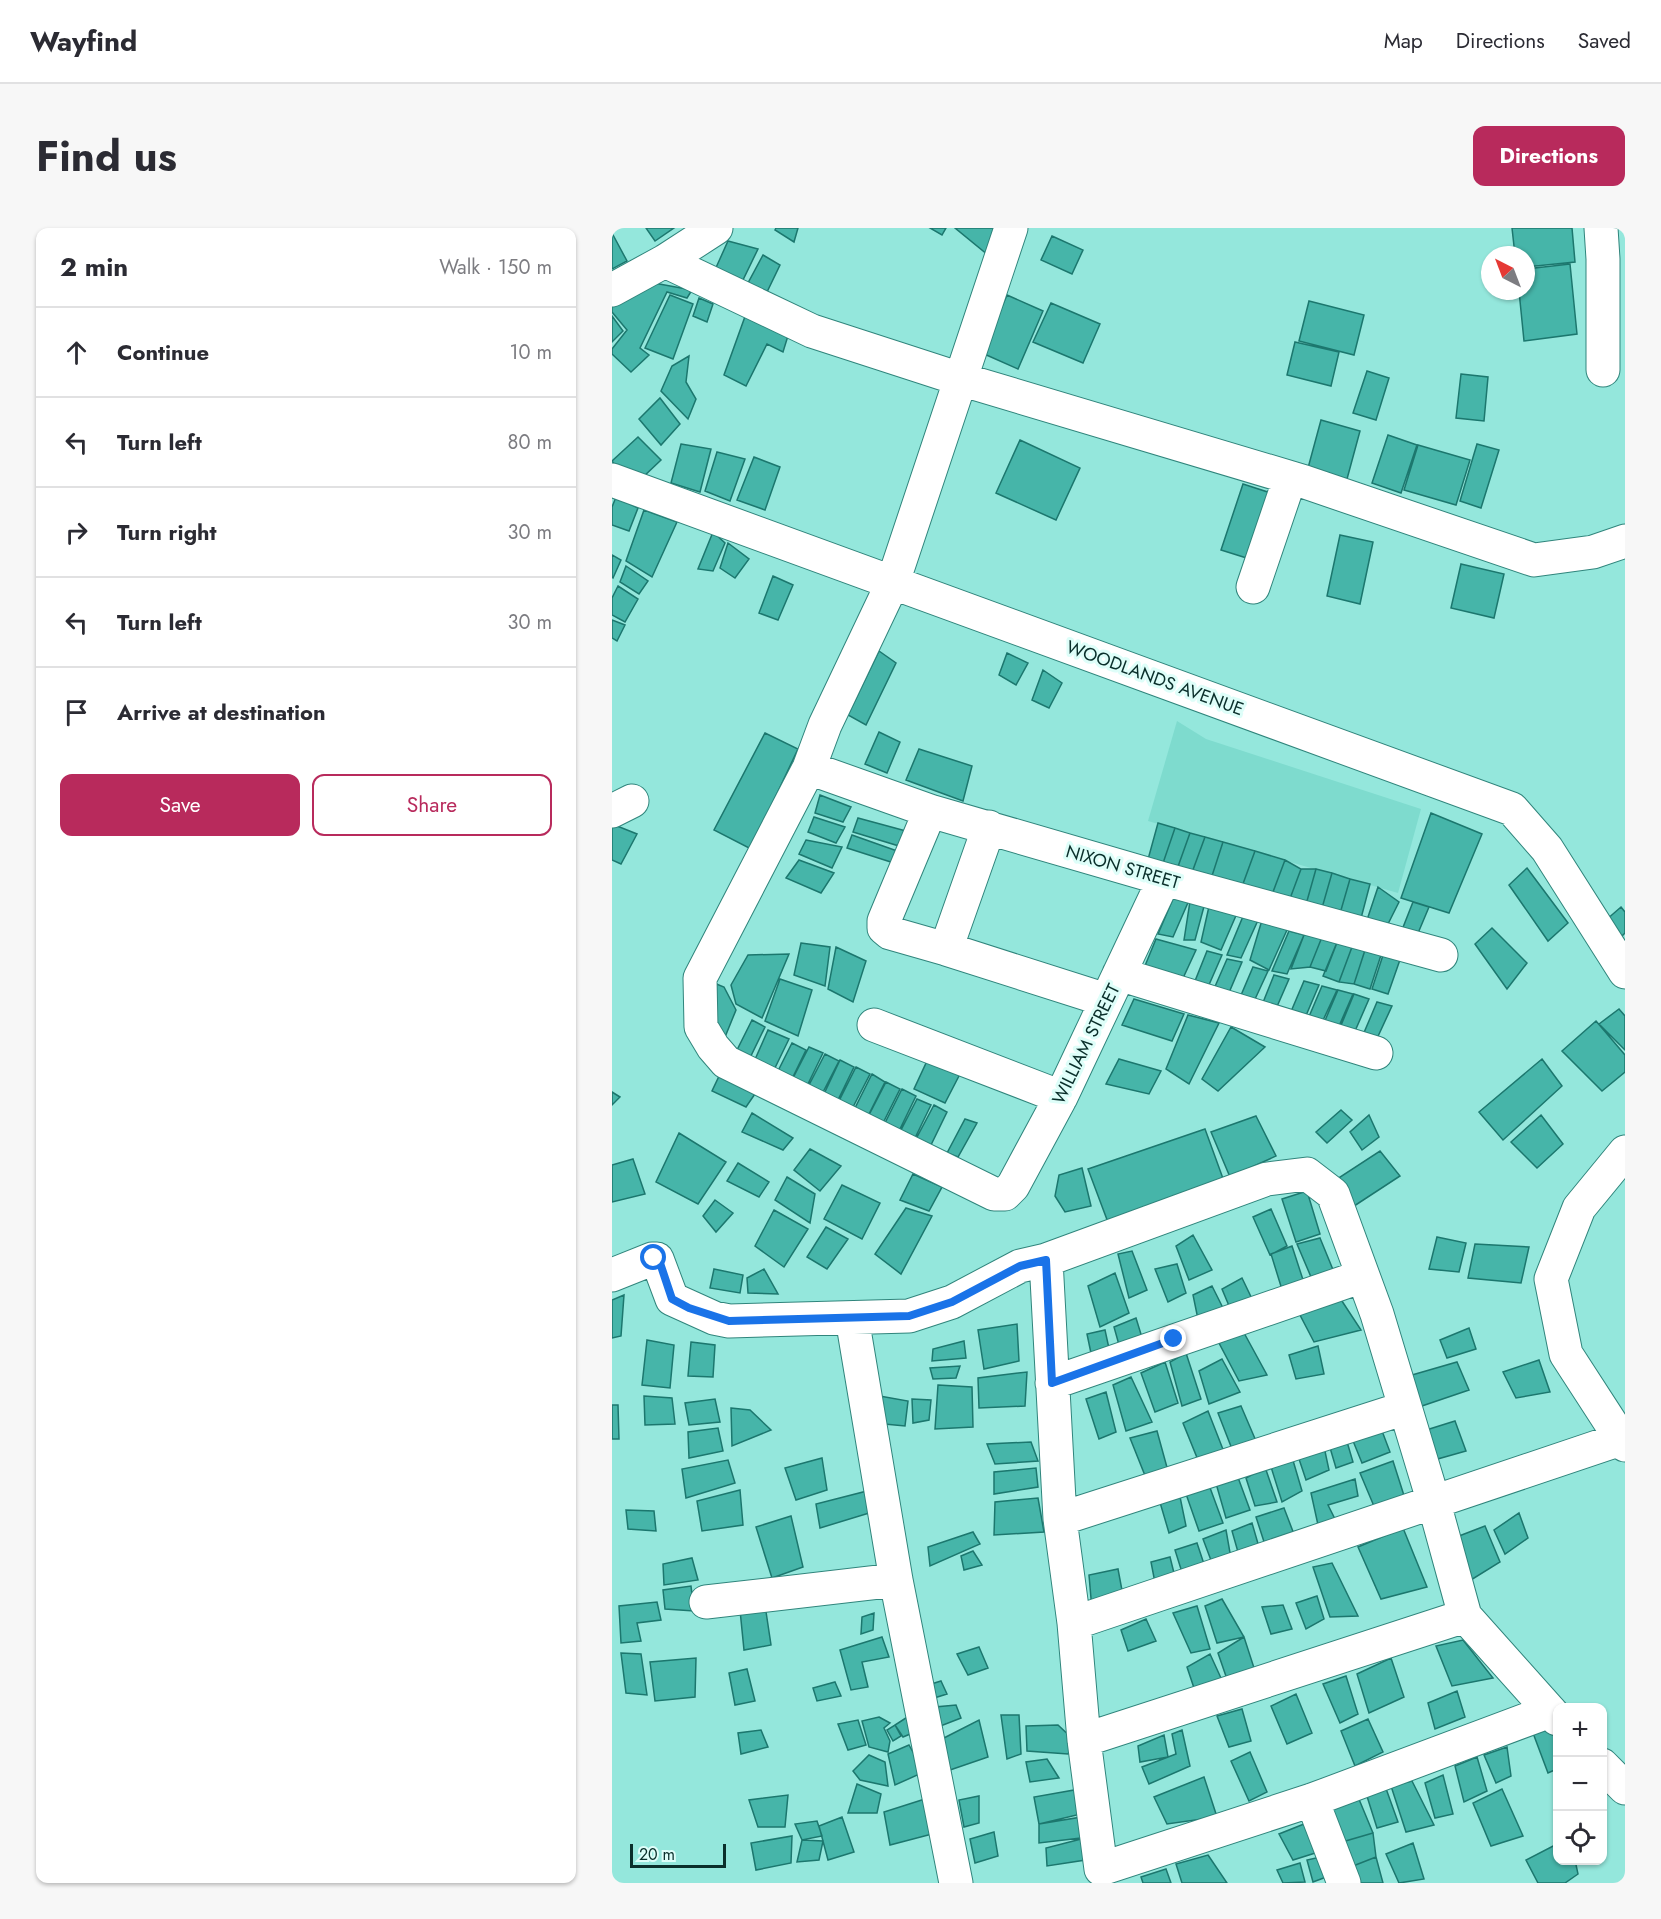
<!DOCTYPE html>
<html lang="en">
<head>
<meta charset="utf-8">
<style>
	:root { --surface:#fff; --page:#f7f7f7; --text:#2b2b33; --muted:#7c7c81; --line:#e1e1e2; --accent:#b82a5c }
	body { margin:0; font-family:Jost,sans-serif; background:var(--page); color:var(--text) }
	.controls { position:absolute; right:18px; bottom:18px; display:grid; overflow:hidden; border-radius:12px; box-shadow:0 2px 4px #0004 }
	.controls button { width:54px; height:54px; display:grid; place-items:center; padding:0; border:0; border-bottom:2px solid var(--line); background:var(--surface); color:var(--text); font:30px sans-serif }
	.compass { position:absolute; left:869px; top:18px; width:54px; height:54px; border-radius:50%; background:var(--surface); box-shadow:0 2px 4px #0004; rotate:318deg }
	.scale { position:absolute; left:18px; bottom:15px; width:96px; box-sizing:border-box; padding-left:6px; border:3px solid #0a2f2b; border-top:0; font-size:16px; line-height:21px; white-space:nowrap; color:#0a2f2b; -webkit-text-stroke:4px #defef9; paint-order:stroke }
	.stop { position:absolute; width:18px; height:18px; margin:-14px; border:4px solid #1a73e8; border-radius:50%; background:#fff }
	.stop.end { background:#1a73e8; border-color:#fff; box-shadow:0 2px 6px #0008 }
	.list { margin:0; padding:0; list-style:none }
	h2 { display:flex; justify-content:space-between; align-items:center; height:78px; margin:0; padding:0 24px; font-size:26px }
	h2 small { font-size:20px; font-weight:400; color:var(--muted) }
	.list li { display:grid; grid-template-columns:39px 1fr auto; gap:18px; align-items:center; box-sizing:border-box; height:90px; padding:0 24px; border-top:2px solid var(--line) }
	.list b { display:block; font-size:22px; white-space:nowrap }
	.list em { font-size:20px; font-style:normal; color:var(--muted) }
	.actions { display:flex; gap:12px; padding:18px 24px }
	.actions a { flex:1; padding:14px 0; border:2px solid var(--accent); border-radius:12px; text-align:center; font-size:21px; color:var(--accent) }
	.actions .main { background:var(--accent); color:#fff }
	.icon { flex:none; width:33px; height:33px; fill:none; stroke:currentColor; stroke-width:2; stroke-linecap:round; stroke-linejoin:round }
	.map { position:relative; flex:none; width:1013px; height:1655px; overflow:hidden; border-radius:12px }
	header { display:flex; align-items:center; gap:36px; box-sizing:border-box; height:84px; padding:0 30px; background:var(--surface); border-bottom:2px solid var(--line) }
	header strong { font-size:28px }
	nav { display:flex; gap:33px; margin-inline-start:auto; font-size:21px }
	.intro { display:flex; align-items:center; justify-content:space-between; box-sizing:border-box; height:144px; padding:0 36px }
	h1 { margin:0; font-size:42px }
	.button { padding:15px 27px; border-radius:12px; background:var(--accent); color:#fff; font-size:21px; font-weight:700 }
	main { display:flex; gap:36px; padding:0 36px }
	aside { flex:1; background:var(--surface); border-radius:12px; box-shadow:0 2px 4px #0004 }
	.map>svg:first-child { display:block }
</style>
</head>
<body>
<header>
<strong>Wayfind</strong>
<nav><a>Map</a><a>Directions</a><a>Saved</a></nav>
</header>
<div class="intro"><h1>Find us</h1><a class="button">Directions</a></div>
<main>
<aside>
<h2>2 min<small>Walk · 150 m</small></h2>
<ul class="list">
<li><svg class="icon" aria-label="ahead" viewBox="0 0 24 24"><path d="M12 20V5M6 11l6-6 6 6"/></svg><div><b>Continue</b></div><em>10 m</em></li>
<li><svg class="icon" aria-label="left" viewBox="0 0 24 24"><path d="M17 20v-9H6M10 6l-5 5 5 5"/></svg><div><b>Turn left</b></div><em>80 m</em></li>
<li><svg class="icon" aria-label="right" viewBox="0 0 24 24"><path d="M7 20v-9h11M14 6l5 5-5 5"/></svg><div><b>Turn right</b></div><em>30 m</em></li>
<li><svg class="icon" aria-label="left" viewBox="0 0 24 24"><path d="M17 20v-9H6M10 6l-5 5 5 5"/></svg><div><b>Turn left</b></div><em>30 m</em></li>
<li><svg class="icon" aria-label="arrive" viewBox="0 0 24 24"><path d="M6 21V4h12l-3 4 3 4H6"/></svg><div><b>Arrive at destination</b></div></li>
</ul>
<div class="actions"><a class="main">Save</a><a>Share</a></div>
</aside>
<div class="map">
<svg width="1013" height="1655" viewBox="0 0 1013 1655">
	<rect width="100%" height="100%" fill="#94e7dc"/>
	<path fill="#7edbce" d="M565 493 594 511 809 581 786 665 536 593Z"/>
	<path fill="#46b5a9" stroke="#1c776e" stroke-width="1.5" d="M34 0H62L43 13Z
		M164 0H186L182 14 163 2Z
		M318 0H334L330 7Z
		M343 0H387L376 27Z
		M900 0H960L963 34 914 39V27H903Z
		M0 5 15 33 0 41Z
		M440 8 471 22 460 46 429 32Z
		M116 13 146 21 129 56 102 44Z
		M151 27 168 37 155 64 136 55Z
		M958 36 965 106 912 113 907 63H914V41Z
		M42 55 80 62 75 70 55 64 28 120 37 127 19 144 0 126V121L15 102 0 84V77Z
		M58 67 81 76 61 131 33 120Z
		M395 67 431 83 406 141 370 125Z
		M87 70 101 76 95 94 81 88Z
		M697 73 752 87 742 127 687 113Z
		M439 75 488 96 471 135 421 114Z
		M135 83 179 98 171 124 155 116 134 158 112 147Z
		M0 88 11 103 0 114Z
		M683 114 727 124 719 158 675 147Z
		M77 128 74 154 84 171 76 191 49 163 60 138Z
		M755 143 777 150 764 192 741 185Z
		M849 146 876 149 872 193 844 190Z
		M48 170 68 196 49 217 27 191Z
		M709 192 748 203 735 251 696 240Z
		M776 207 805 217 789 265 760 255Z
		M26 209 49 232 30 250 14 251 0 233Z
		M408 212 468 240 444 292 384 265Z
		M69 216 99 221 88 264 59 255Z
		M865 216 887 222 869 280 848 273Z
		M806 217 858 232 844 277 792 262Z
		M105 224 133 231 118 273 93 263Z
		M142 229 168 239 153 282 125 272Z
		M631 256 662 266 641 332 609 322Z
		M4 269 26 280 17 303 0 297V279Z
		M32 282 65 294 40 349 14 333Z
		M101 304 113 315 101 343 86 341Z
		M728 307 761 314 748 376 715 368Z
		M116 315 137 331 123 350 108 340Z
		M0 327 9 332 1 350 0 349Z
		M849 336 892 346 882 390 839 380Z
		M14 338 36 353 27 366 8 354Z
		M161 348 181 357 166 392 147 385Z
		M6 358 26 371 13 394 0 387V370Z
		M0 392 13 397 5 413 0 410Z
		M267 423 284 435 254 497 236 487Z
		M395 425 416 435 404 457 387 447Z
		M431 442 450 455 437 480 420 472Z
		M267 504 288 514 275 545 253 536Z
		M153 505 186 521 139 621 102 602Z
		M307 521 360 538 351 573 294 552Z
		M208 567 239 579 231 594 203 585Z
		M819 585 870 606 837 685 789 670Z
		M202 589 233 599 224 615 196 604Z
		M246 590 294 603 287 618 241 604Z
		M546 595 563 600 549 641 535 635Z
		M0 596 25 606 9 636 0 632Z
		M563 600 578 605 563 647 549 641Z
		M578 605 593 609 578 650 563 647Z
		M240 607 288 624 285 636 235 620Z
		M593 609 611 614 598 654 578 650Z
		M194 612 230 619 220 640 187 626Z
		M611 614 643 623 628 664 598 654Z
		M643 623 673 632 658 672 628 664Z
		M187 632 222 645 209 665 174 650Z
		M673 632 689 641 676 676 658 672Z
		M915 640 956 695 936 713 897 657Z
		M689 641H704L693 680 676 676Z
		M704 641 720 645 708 687 693 680Z
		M720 645 738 651 727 689 708 687Z
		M738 651 758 656 747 698 727 689Z
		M766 659 787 674 773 702 753 698Z
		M563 666 578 670 561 709 546 706Z
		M579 667 594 671 583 712H572Z
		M598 674 626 683 609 722 589 714Z
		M801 674 817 679 804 710 788 707Z
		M1009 679 1013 684V705L1008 710 994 692Z
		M632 686 647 690 629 730 615 727Z
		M650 692 675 702 657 742 638 732Z
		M880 700 915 735 895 761 863 716Z
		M677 703 692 707 675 746 660 743Z
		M692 707 710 709 698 739 679 741Z
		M710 709 726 712 714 743 698 739Z
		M544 711 584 722 566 761 530 745Z
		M743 711 755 716 742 756 727 754Z
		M743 711 727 754 711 748 726 712Z
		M189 715 218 719 213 758 182 747Z
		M755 716 771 721 758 761 742 756Z
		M224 719 254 733 241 774 216 761Z
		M773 721 790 726 776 766 760 761Z
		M595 723 610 727 593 766 579 763Z
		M177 726 150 790 124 776 119 757 136 727Z
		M615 731 630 734 613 774 598 770Z
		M641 739 656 743 638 782 624 779Z
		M662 747 677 751 660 790 646 787Z
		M168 751 200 762 186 808 153 793Z
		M97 753 112 759 124 782 111 814 94 757Z
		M692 753 707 757 690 797 675 793Z
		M710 758 725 762 707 801 693 798Z
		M726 762 741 766 724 805 709 802Z
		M742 766 757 771 740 810 725 807Z
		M522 771 572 786 560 813 510 797Z
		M765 774 780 778 762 817 748 814Z
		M1007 781 1013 788V822L987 796Z
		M576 787 607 795 577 856 554 841Z
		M140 792 153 799 136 834 123 826Z
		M984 793 1013 827V844L990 863 950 823Z
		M619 799 653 819 606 863 590 851Z
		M156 802 177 811 160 846 141 836Z
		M180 815 194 822 177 857 163 849Z
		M197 819 211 825 194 860 180 852Z
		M213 826 227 833 209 868 196 859Z
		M507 831 549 843 537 866 494 856Z
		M930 831 950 858 891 912 867 884Z
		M228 832 242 839 225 874 212 866Z
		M315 833 348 846 333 875 302 861Z
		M244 839 258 846 240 881 227 873Z
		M109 844 145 863 134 879 100 863Z
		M260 846 273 854 256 888 243 880Z
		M274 854 288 861 271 895 257 887Z
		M290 861 304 868 287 903 273 895Z
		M0 864 8 869 0 877Z
		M305 871 319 877 302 912 288 904Z
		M322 877 335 884 318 919 304 911Z
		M729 882 740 892 715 915 704 904Z
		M140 885 181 910 171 922 130 904Z
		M757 887 767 909 750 922 738 904Z
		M929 887 951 916 925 940 899 914Z
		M644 888 664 928 618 949 599 904Z
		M353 891 365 895 346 929 335 925Z
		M593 901 613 956 497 997 476 941Z
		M67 905 114 934 86 976 44 954Z
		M198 921 229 938 208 963 182 942Z
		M768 923 788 948 736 982 725 951Z
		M21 931 33 966 0 974V937Z
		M126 935 157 954 147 969 115 953Z
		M470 940 479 978 453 984 443 968 447 947Z
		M301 946 330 959 317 983 288 972Z
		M175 949 203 966 198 995 163 972Z
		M230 957 268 975 250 1011 212 991Z
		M695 963 708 1006 684 1014 670 971Z
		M103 972 121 985 104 1004 91 988Z
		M294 980 320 988 289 1046 263 1026Z
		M659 981 675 1018 658 1027 641 989Z
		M162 982 196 1001 172 1039 143 1018Z
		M214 999 236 1011 215 1041 195 1029Z
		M581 1007 600 1042 577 1052 564 1018Z
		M825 1009 854 1015 847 1044 817 1041Z
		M708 1010 724 1049 702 1056 685 1016Z
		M863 1016 917 1019 909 1055 856 1050Z
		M680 1018 694 1061 672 1068 659 1026Z
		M520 1023 535 1062 517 1070 506 1026Z
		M565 1036 574 1065 556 1074 543 1041Z
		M102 1041 131 1047 128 1065 98 1060Z
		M152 1041 166 1066 136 1065 135 1050Z
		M503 1045 517 1085 488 1099 476 1058Z
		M630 1050 641 1073 620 1085 610 1061Z
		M600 1058 617 1092 588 1101 581 1067Z
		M12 1067 9 1108 0 1110V1072Z
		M726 1067 749 1102 702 1114 688 1087Z
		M524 1090 532 1116 509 1124 502 1099Z
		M405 1096 407 1133 372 1141 366 1102Z
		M857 1100 864 1121 835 1130 828 1112Z
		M493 1102 498 1125 480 1130 475 1106Z
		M631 1103 655 1147 627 1153 607 1115Z
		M35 1112 62 1117 58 1160 30 1157Z
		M352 1113 354 1130 320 1133 321 1121Z
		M79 1114 103 1117 101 1149 76 1148Z
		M706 1118 712 1146 684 1151 677 1127Z
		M574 1125 589 1171 570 1178 558 1134Z
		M610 1131 628 1164 597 1176 587 1143Z
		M927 1132 938 1164 904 1170 891 1144Z
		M553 1134 566 1175 543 1184 529 1145Z
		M845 1134 857 1162 804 1180 793 1149Z
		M348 1138 344 1150 321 1151 318 1140Z
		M415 1144 413 1178 367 1180 366 1150Z
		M519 1149 540 1194 514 1203 501 1157Z
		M326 1157 360 1159 361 1199 323 1201Z
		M494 1164 504 1204 487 1211 474 1171Z
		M262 1167 296 1173 293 1198 262 1195Z
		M32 1168 60 1170 63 1196 33 1197Z
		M103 1171 108 1194 77 1197 73 1175Z
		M300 1171 319 1172 317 1192 301 1195Z
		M0 1177H6L7 1211H0Z
		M629 1178 644 1213 620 1221 606 1185Z
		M119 1180 138 1182 159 1202 120 1218Z
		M596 1183 612 1224 586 1232 571 1195Z
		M843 1193 854 1223 822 1232 811 1203Z
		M767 1195 778 1224 750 1235 739 1208Z
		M106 1200 111 1223 77 1230 76 1204Z
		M545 1203 556 1243 534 1250 518 1210Z
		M733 1207 741 1234 724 1240 716 1213Z
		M419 1214 426 1233 383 1236 375 1216Z
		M711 1214 717 1242 694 1252 684 1222Z
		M680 1229 690 1263 670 1274 659 1239Z
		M210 1230 215 1262 184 1272 173 1240Z
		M116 1232 123 1255 74 1270 70 1241Z
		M781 1233 795 1277 764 1283 748 1245Z
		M653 1239 665 1274 643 1278 634 1250Z
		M424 1240 426 1259 382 1266V1244Z
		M624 1244 638 1282 614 1290 603 1252Z
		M743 1251 746 1268 716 1277 727 1299 708 1306 699 1265Z
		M597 1257 611 1295 587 1303 574 1266Z
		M128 1262 131 1297 90 1303 85 1273Z
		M259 1262 267 1282 208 1300 204 1276Z
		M567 1264 574 1298 557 1305 547 1271Z
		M426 1270 432 1304 382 1307 383 1274Z
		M672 1280 685 1314 655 1323 644 1289Z
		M14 1282 42 1283 44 1303 16 1301Z
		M907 1285 916 1310 893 1326 882 1302Z
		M179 1288 191 1339 160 1350 144 1299Z
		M640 1295 649 1326 628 1331 620 1303Z
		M873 1298 888 1334 846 1360 834 1313Z
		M791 1300 815 1359 769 1371 746 1319Z
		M614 1302 620 1336 603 1343 591 1311Z
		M361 1304 368 1316 318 1338 316 1319Z
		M585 1315 595 1345 573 1354 563 1322Z
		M361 1323 370 1337 352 1342 349 1328Z
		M558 1329 564 1353 544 1360 539 1334Z
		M80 1330 86 1352 52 1357 51 1336Z
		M720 1335 746 1388 718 1389 701 1339Z
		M506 1341 512 1373 480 1382 477 1347Z
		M79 1358 82 1383 53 1381 51 1362Z
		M705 1368 712 1391 694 1401 684 1375Z
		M610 1371 632 1409 605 1415 593 1378Z
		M45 1374 49 1392 25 1395 29 1413 9 1415 7 1378Z
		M153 1377 159 1417 132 1422 128 1382Z
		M671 1377 680 1401 659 1406 650 1379Z
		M585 1378 598 1421 579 1425 561 1385Z
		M262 1385 261 1402 249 1406 250 1389Z
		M534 1391 544 1413 516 1423 509 1402Z
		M270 1409 277 1429 250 1434 256 1459 239 1462 228 1422Z
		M632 1409 644 1446 617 1457 606 1425Z
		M851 1412 881 1450 840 1458 824 1418Z
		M367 1419 376 1440 356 1447 345 1426Z
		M9 1425 29 1426 35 1467 14 1465Z
		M598 1426 614 1461 586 1472 575 1439Z
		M84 1430 83 1469 43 1473 38 1434Z
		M779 1430 792 1469 757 1485 745 1446Z
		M135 1441 143 1473 123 1477 117 1445Z
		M734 1448 746 1486 728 1495 711 1456Z
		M329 1453 335 1466 319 1471 316 1457Z
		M223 1454 229 1468 205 1473 201 1460Z
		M845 1463 853 1489 823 1501 816 1475Z
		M684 1466 700 1505 675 1516 659 1478Z
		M344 1477 349 1490 326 1499 323 1479Z
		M630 1481 639 1513 617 1519 605 1488Z
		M389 1487H407L409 1526 395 1531Z
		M297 1488 303 1504 291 1509 283 1497Z
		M267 1489 278 1495 272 1500 278 1513 276 1524 257 1519 250 1493Z
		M756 1491 771 1524 743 1538 729 1503Z
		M246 1492 254 1517 236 1522 226 1496Z
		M367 1492 376 1529 338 1542 330 1511Z
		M283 1497 289 1508 281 1513 275 1502Z
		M446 1497 463 1513 456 1526 415 1523 414 1498Z
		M945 1499V1541L936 1545 921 1505Z
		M149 1502 156 1519 129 1526 126 1505Z
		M570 1502 578 1538 537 1556 530 1539 564 1526 560 1506Z
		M552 1507 556 1529 528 1534 526 1518Z
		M297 1517 312 1544 283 1557 276 1526Z
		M895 1519 899 1548 884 1555 872 1527Z
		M638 1524 655 1564 637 1573 619 1533Z
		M257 1527 273 1534 276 1558 248 1552 241 1543Z
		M865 1529 875 1563 852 1574 843 1538Z
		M435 1531 447 1550 418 1554 414 1534Z
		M831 1547 841 1586 823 1590 813 1555Z
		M592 1549 605 1589 555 1596 542 1569Z
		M800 1553 822 1597 794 1604 779 1558Z
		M772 1555 786 1594 765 1600 753 1562Z
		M245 1556 269 1566 265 1585H236Z
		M468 1561 469 1586 427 1596 422 1569Z
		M890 1561 911 1608 879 1618 861 1575Z
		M744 1564 761 1605 730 1614 716 1575Z
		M176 1567 173 1599H146L137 1572Z
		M367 1568V1595L352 1599 347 1572Z
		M316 1570 324 1605 278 1617 272 1584Z
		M476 1588 477 1609 427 1615V1596Z
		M230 1589 242 1624 216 1632 207 1598Z
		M707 1590 716 1621 681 1632 667 1606Z
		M205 1593 210 1608 190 1612 183 1596Z
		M382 1604 386 1628 363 1635 358 1611Z
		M761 1605 764 1629 741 1638 730 1614Z
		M180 1608 179 1635 144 1642 139 1615Z
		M477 1609 480 1631 435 1638 434 1620Z
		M190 1612 211 1613 207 1632 185 1634Z
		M801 1615 812 1651 787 1655 774 1626Z
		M945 1616V1632H963L966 1646 953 1655H926L914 1632Z
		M596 1627 615 1655H570L564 1636Z
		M717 1627 725 1645 701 1654 695 1632Z
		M764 1629 771 1655H748L741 1638Z
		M688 1635 693 1654 671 1655 665 1642Z
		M554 1641 559 1655H531L529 1649Z"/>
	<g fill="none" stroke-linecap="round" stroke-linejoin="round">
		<defs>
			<path id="minor" d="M399 0 281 354 213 497 197 540 88 750 89 799 101 819 114 834 382 966H393L401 958 449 869 552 651
				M989 0 991 31V142
				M53 33 200 103 348 151 693 254 922 332 981 324 1013 313
				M0 62 53 33 104 0
				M0 252 900 581 935 621 1013 744
				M641 359 678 250
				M197 540 318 583 552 651 829 727
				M0 583 20 573
				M318 583 272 693V700L278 705 334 721 494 772
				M334 721 377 599
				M507 746 764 825
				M262 797 449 869
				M1013 924 967 980 939 1051 954 1126 1013 1217
				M0 1047 40 1031H45L60 1071 102 1090 117 1093 297 1088 340 1074 408 1038 434 1032
				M240 1090 284 1352 344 1655
				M440 1155 751 1048
				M448 1291 793 1180
				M94 1374 284 1352
				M462 1395 1009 1211
				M938 1483 700 1572 489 1641 472 1512 462 1395 448 1291 434 1032 655 951 695 946 721 966 765 1086 822 1275 853 1388 945 1491
				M472 1512 853 1388
				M990 1537 1013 1560
				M700 1572 732 1655"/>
		</defs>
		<use href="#minor" stroke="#30857c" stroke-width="35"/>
		<use href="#minor" stroke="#fff" stroke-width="33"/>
	</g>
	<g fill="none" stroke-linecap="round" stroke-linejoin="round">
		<path stroke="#1a73e8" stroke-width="8" d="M42 1030 47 1032 60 1071 77 1080 117 1093 297 1088 340 1074 408 1038 434 1032 440 1155 562 1111"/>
	</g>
	<g text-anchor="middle" stroke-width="6" stroke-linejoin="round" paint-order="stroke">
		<g font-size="18" fill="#0a2f2b" stroke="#defef9">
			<text transform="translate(543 450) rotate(20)" y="6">WOODLANDS AVENUE</text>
			<text transform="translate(511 639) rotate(16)" y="6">NIXON STREET</text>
			<text transform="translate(474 816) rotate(-64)" y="6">WILLIAM STREET</text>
		</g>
	</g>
</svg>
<div class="controls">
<button>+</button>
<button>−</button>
<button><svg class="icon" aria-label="locate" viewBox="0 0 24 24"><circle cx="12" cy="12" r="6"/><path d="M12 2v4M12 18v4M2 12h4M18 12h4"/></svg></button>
</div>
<svg class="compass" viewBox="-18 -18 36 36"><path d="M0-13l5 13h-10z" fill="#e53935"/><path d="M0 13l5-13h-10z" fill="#7c7c81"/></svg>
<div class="scale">20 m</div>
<div class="stop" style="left:42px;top:1030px"></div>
<div class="stop end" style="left:562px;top:1111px"></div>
</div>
</main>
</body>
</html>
